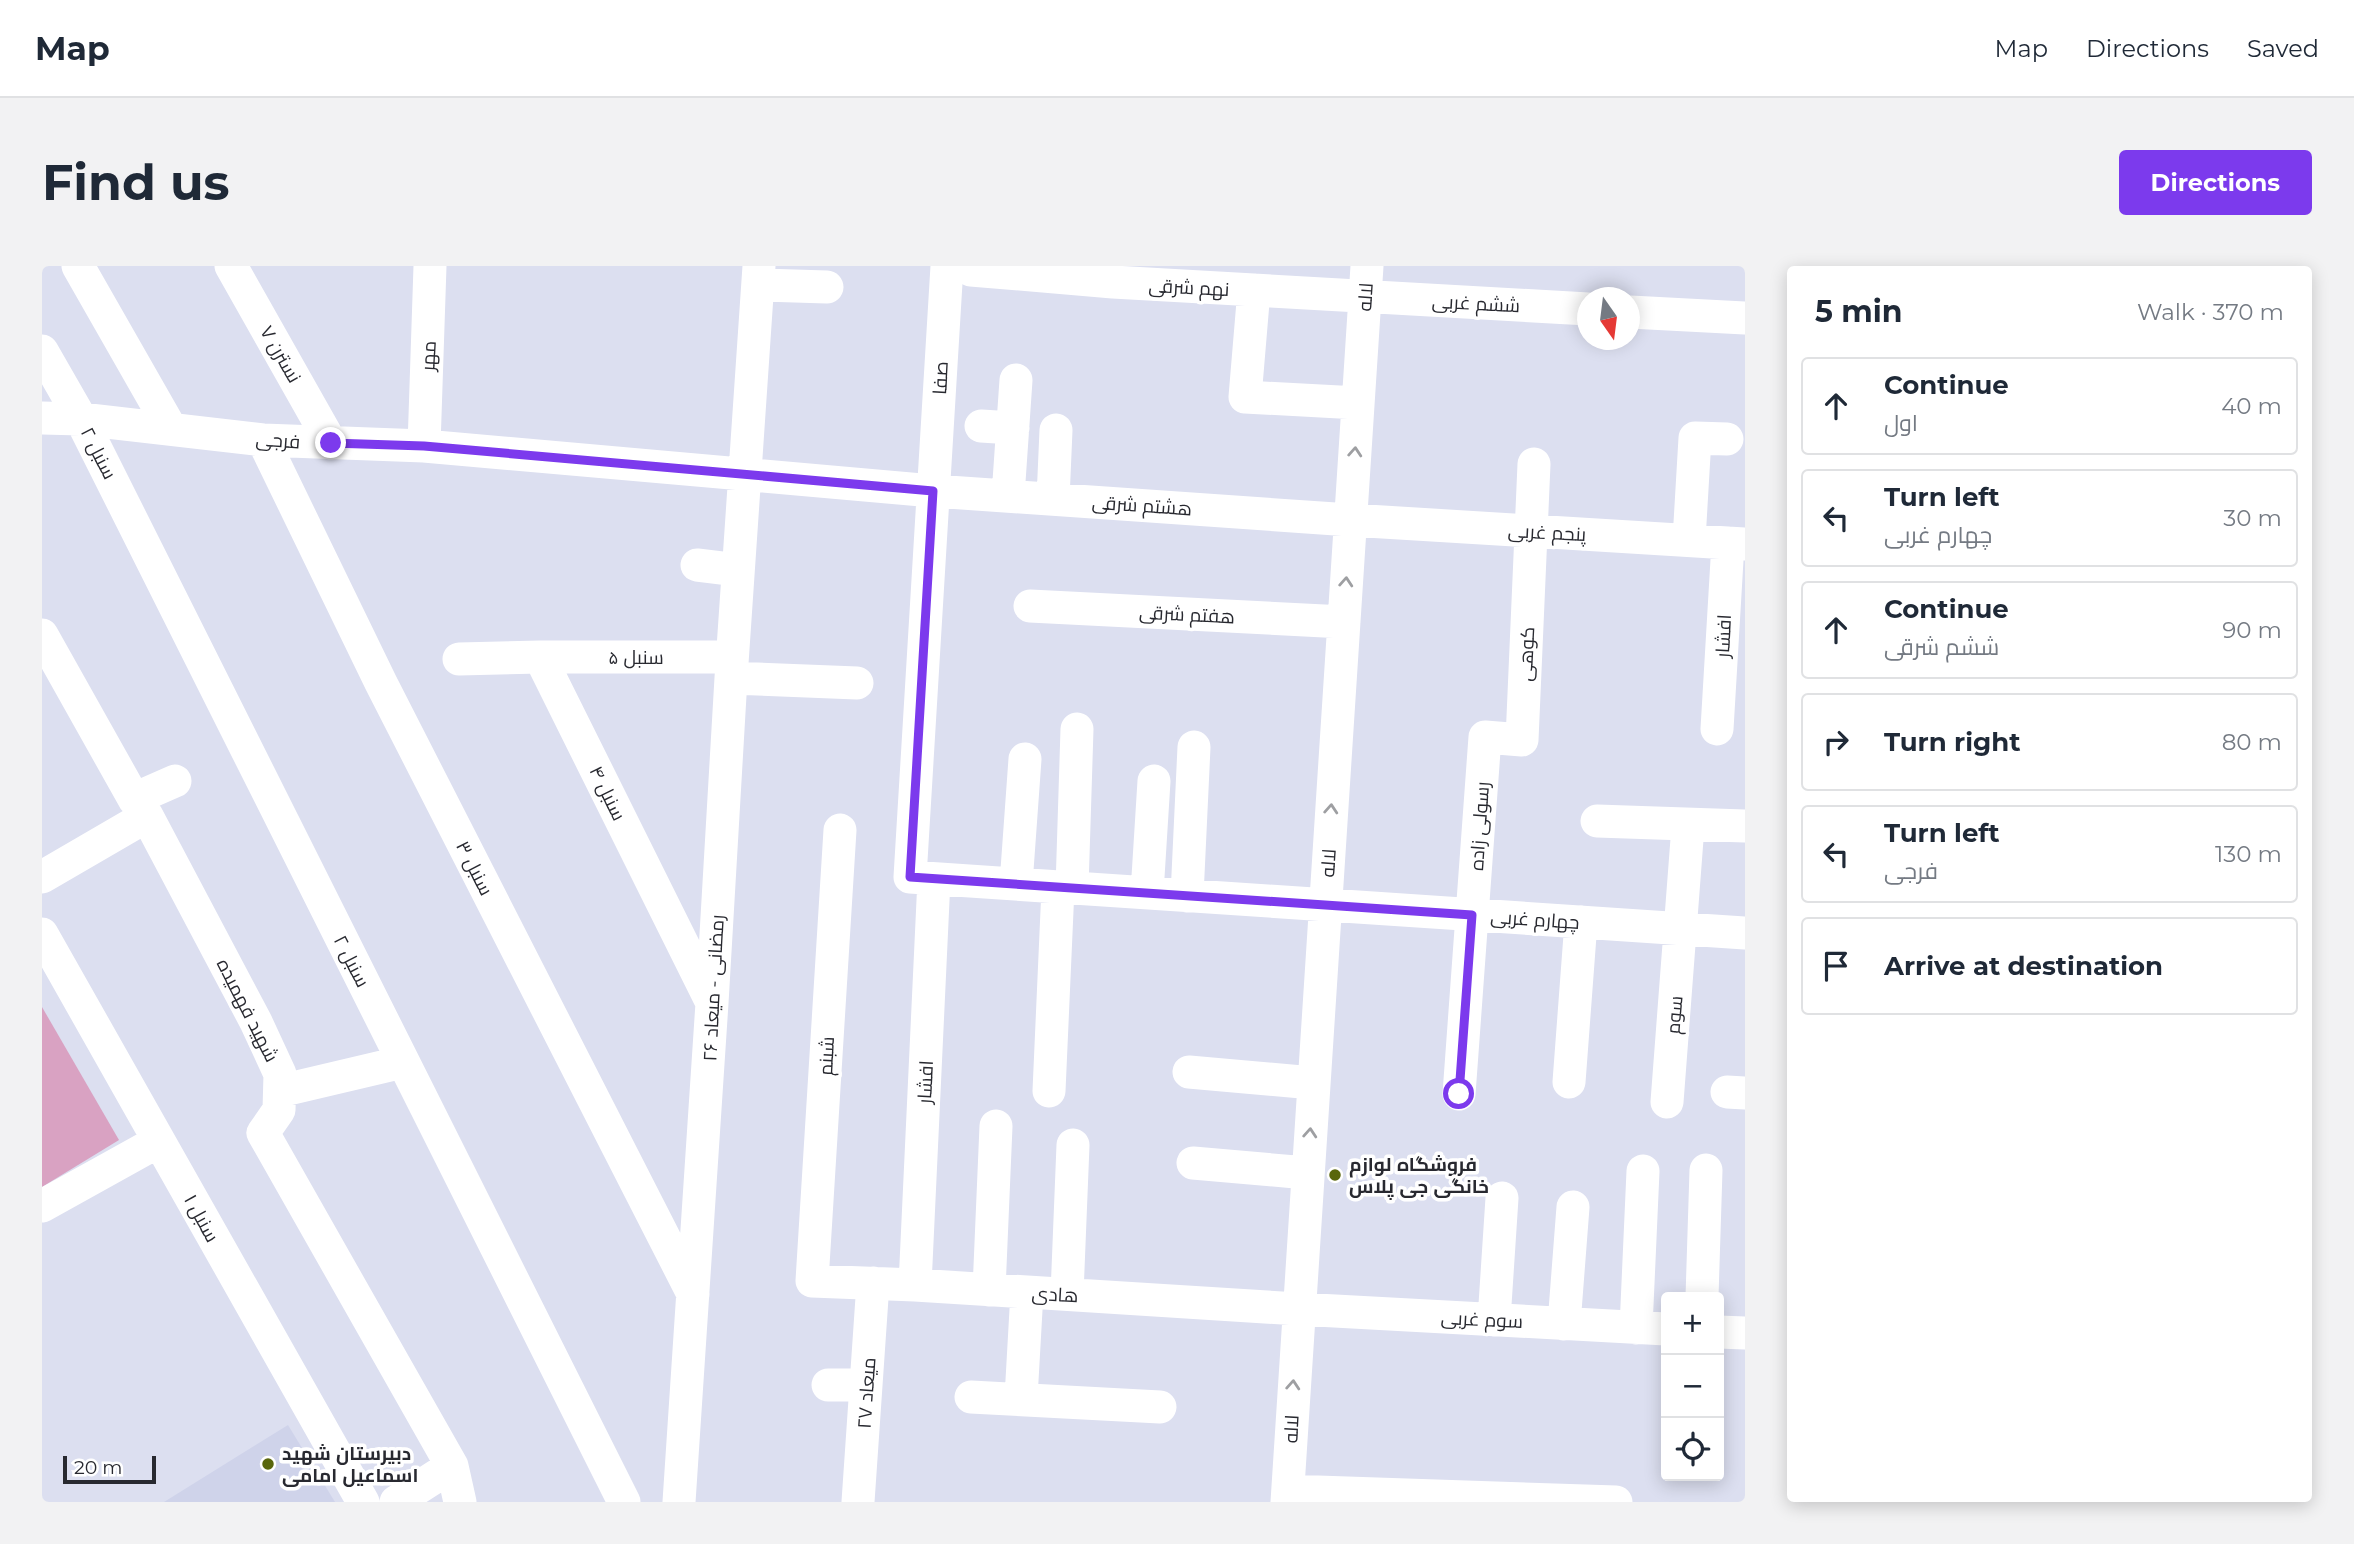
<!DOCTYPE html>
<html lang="en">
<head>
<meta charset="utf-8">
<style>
	:root { --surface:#fff; --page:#f2f2f3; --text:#1f2937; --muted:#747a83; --line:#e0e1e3; --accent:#7c3aed }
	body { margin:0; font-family:Montserrat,Cairo,sans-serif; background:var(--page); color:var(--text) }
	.controls { position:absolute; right:21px; bottom:21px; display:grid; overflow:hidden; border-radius:7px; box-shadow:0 4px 18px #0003 }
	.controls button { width:63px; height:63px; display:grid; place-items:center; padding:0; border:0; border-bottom:2px solid var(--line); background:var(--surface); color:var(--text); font:35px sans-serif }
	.compass { position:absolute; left:1535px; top:21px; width:63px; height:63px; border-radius:50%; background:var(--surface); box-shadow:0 4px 18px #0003; rotate:166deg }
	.scale { position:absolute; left:21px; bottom:18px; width:93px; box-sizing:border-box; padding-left:7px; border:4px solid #282930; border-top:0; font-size:19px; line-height:24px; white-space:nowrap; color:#282930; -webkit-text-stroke:5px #fff; paint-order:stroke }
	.stop { position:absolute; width:21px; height:21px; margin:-16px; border:5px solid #7c3aed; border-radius:50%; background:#fff }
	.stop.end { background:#7c3aed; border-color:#fff; box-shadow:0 2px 7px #0008 }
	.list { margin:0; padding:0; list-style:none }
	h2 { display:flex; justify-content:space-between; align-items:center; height:91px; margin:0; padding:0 28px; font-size:30px }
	h2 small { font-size:23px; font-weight:400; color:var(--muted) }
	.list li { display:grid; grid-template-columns:46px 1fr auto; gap:21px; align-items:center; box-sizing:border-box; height:98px; margin:0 14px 14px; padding:0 14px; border:2px solid var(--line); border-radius:7px }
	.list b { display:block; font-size:26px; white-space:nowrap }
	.list p { margin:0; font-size:23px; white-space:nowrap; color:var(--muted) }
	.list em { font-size:23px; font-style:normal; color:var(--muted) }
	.icon { flex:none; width:38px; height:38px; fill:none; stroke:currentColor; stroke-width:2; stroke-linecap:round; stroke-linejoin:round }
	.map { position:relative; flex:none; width:1703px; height:1236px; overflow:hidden; border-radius:7px }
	header { display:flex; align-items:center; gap:42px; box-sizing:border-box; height:98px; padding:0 35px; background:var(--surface); border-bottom:2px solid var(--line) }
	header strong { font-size:33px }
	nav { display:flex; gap:38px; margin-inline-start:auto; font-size:24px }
	.intro { display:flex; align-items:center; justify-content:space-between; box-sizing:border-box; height:168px; padding:0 42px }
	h1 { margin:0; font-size:49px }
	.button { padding:18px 32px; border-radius:7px; background:var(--accent); color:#fff; font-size:24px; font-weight:700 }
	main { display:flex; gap:42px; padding:0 42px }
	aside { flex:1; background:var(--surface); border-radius:7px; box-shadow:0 4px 18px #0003 }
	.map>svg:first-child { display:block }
</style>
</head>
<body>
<header>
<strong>Map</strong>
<nav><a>Map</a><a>Directions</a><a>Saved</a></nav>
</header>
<div class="intro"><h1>Find us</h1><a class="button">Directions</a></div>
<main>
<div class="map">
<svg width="1703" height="1236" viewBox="0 0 1703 1236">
	<rect width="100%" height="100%" fill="#dcdff0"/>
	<path fill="#cfd3ea" d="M246 1159 293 1236H122Z"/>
	<path fill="#d9a2c2" d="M0 741 77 874 0 921Z"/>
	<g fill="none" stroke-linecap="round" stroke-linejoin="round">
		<path stroke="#fff" stroke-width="33" d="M36 0 129 163
			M189 0 289 177
			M905 0 868 611 1703 667
			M929 4 1071 16 1546 43
			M716 19 785 21
			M1212 24 1203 131 1316 137
			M1588 46 1703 52
			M0 85 39 153 582 1236
			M0 152 39 153 221 174 382 180 891 225 1308 254 1703 278
			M939 160 971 162
			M221 174 339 417 651 1028
			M382 180 388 0
			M966 230 974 114
			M1011 233 1014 164
			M1647 274 1653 172 1685 173
			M655 299 696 304
			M988 340 1302 356
			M0 369 92 533 105 550 214 756 238 808 237 844 221 867 410 1200 418 1236
			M498 391H690
			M417 393 498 391 669 735
			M689 412 815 417
			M1675 463 1686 277
			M92 533 133 515
			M1555 555 1703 560
			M798 564 770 1015 873 1019 1256 1043 1624 1063
			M0 611 105 550
			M974 618 983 493
			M1030 622 1035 463
			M1105 627 1112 515
			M1145 630 1152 481
			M0 668 321 1236
			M1147 806 1271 817
			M1527 816 1539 656
			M238 825 361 796
			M1007 825 1016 622
			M1685 826 1703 827
			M1417 828 1443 471 1480 474 1492 198
			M1625 836 1646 560
			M1151 897 1265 907
			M0 940 117 875
			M873 1019 892 613
			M947 1024 954 860
			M1025 1028 1031 879
			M1660 1031 1664 904
			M1452 1054 1460 932
			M1522 1058 1531 941
			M1594 1062 1601 905
			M1677 1066 1703 1067
			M786 1119H824
			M929 1131 1118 1141
			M979 1132 985 1026
			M1246 1225 1574 1236
			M354 1236 410 1200
			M637 1236 670 737 689 412 717 0
			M816 1236 831 1017
			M1245 1236 1325 0"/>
	</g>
	<defs><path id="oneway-chevron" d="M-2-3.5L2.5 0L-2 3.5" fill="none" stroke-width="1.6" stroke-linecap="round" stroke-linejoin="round" transform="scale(1.75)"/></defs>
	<g stroke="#9e9fa2">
		<use href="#oneway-chevron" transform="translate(1313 186) rotate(-86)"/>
		<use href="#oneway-chevron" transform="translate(1304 316) rotate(-86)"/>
		<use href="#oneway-chevron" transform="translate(1289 543) rotate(-86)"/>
		<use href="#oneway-chevron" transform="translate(1268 867) rotate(-86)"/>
		<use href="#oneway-chevron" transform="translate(1251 1119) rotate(-86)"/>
	</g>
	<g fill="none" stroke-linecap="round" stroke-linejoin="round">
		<path stroke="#7c3aed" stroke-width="9" d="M289 177 382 180 891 225 868 611 1430 649 1417 828"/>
	</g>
	<g fill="#59660c" stroke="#fff" stroke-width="2.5">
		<circle cx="1293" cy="909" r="7"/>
		<circle cx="226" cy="1198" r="7"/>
	</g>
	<g text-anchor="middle" stroke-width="7" stroke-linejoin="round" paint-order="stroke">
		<g font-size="19" fill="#282930" stroke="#fff">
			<text transform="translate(1147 21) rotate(3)" y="7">نهم شرقی</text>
			<text transform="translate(1323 31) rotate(-86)" y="7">لاله</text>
			<text transform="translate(1434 37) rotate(3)" y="7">ششم غربی</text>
			<text transform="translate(239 88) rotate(60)" y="7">نسترن ۷</text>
			<text transform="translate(386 90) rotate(-87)" y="7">مهر</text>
			<text transform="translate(898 112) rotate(-87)" y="7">صفا</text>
			<text transform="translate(236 174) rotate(4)" y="7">فرجی</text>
			<text transform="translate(57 187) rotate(63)" y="7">سنبل ۲</text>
			<text transform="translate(1100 239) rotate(4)" y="7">هشتم شرقی</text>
			<text transform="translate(1505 266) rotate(3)" y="7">پنجم غربی</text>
			<text transform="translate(1145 348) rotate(3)" y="7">هفتم شرقی</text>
			<text transform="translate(1681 370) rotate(-87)" y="7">افشار</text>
			<text transform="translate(1484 388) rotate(-87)" y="7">کوهی</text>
			<text x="594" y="398">سنبل ۵</text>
			<text transform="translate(566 527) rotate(64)" y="7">سنبل ۴</text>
			<text transform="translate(1437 560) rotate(-86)" y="7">رسولی زاده</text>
			<text transform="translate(1286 597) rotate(-86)" y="7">لاله</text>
			<text transform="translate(433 602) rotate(63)" y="7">سنبل ۳</text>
			<text transform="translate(1493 653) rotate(4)" y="7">چهارم غربی</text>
			<text transform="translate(310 695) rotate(63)" y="7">سنبل ۲</text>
			<text transform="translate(671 722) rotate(-87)" y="7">رمضانی - میعاد ۲۶</text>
			<text transform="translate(206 744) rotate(63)" y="7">شهید فهمیده</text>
			<text transform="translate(1632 749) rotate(-85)" y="7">سوم</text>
			<text transform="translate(784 790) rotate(-87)" y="7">شبنم</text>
			<text transform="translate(883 816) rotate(-87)" y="7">افشار</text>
			<text transform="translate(160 952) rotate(61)" y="7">سنبل ۱</text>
			<text transform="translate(1013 1028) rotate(3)" y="7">هادی</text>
			<text transform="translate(1440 1053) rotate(3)" y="7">سوم غربی</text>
			<text transform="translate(824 1127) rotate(-86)" y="7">میعاد ۲۷</text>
			<text transform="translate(1249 1163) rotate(-87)" y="7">لاله</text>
		</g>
		<g font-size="19" font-weight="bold" fill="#282930" stroke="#fff" text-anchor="start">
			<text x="1307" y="905">فروشگاه لوازم<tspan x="1307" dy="22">خانگی جی پلاس</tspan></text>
			<text x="240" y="1194">دبیرستان شهید<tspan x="240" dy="22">اسماعیل امامی</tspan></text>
		</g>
	</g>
</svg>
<div class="controls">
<button>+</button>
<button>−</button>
<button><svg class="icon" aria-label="locate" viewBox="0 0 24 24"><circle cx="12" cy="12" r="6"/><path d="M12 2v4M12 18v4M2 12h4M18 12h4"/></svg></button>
</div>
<svg class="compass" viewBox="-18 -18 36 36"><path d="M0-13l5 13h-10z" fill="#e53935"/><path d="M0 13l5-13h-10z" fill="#747a83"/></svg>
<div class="scale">20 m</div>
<div class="stop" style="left:1417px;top:828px"></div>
<div class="stop end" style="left:289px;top:177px"></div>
</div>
<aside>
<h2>5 min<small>Walk · 370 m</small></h2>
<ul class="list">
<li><svg class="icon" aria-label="ahead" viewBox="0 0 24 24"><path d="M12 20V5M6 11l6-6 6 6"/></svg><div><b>Continue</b><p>اول</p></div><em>40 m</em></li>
<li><svg class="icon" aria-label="left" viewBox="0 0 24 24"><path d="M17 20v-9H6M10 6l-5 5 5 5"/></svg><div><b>Turn left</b><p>چهارم غربی</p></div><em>30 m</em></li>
<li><svg class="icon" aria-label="ahead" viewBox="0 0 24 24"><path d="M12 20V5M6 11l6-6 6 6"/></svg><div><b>Continue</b><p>ششم شرقی</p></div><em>90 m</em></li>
<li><svg class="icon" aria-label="right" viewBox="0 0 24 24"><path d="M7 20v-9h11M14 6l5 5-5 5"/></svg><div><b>Turn right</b></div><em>80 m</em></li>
<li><svg class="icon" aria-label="left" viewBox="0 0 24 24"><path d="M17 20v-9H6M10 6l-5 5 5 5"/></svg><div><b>Turn left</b><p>فرجی</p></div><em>130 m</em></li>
<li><svg class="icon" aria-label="arrive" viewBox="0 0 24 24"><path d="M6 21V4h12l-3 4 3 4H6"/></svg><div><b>Arrive at destination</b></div></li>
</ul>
</aside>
</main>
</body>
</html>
